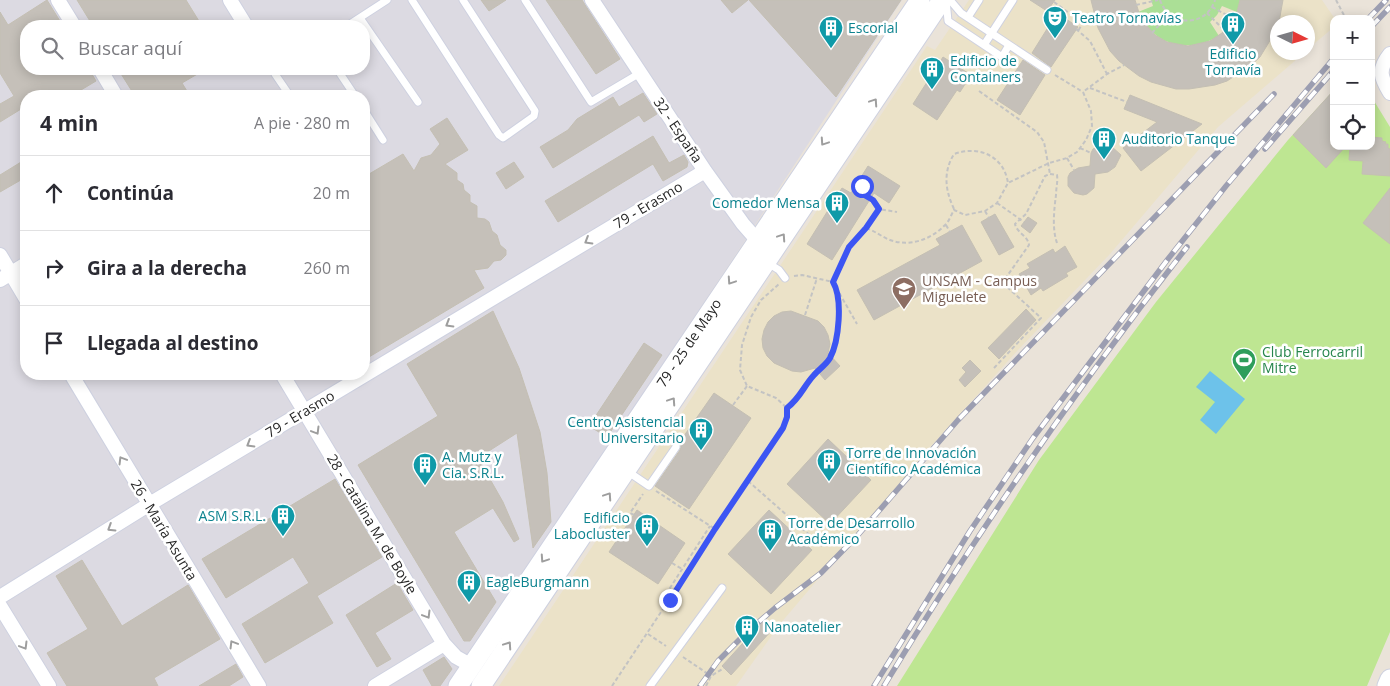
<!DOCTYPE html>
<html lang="es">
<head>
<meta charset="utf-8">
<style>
	:root { --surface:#fff; --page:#f7f7f7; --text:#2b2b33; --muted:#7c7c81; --line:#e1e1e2 }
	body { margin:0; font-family:"Open Sans",sans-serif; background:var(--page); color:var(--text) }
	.controls { position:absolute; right:15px; top:15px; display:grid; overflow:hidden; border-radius:10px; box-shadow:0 2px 12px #0003 }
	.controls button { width:45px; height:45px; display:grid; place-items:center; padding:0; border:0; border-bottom:1px solid var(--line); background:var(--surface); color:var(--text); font:25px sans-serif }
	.compass { position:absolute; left:1270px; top:15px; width:45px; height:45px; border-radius:50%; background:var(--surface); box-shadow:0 2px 12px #0003; rotate:95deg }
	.stop { position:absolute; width:15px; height:15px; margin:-11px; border:4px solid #3c55f3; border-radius:50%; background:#fff }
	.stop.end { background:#3c55f3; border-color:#fff; box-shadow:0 1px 5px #0008 }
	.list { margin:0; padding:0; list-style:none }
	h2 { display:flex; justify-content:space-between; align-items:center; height:65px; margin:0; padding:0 20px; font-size:21px }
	h2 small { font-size:16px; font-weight:400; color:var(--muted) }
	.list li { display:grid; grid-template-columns:32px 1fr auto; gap:15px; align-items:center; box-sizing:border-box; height:75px; padding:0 20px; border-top:1px solid var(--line) }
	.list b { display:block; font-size:19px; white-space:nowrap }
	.list em { font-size:16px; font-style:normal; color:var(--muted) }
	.icon { flex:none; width:28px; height:28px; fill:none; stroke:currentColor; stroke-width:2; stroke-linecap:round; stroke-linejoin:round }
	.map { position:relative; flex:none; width:1390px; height:686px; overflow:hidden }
	.search { position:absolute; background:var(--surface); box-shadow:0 2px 12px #0003; left:20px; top:20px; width:350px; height:55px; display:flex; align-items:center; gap:12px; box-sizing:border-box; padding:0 18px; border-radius:20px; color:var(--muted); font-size:19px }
	.panel { position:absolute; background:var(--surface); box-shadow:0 2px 12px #0003; left:20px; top:90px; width:350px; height:290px; border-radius:20px }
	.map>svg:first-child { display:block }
</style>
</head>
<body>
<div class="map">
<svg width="1390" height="686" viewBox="0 0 1390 686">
	<rect width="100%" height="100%" fill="#eae3d9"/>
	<path fill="#dcdae2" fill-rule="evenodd" d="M0 0H902L744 242 448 686H0ZM26 26H364V69H26ZM26 96H364V374H26Z"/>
	<path fill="#ebe2c8" d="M969 0H1322L1335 19 1334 27 1308 49V22H1278V52L1304 53 1218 127 1110 254 1018 350 933 444 780 624 736 686H499L927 46 935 50Z"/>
	<path fill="#abdf96" d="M1151 0H1240L1237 12 1222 6 1217 15 1210 22 1219 36C1188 54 1154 46 1138 12L1153 6Z"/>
	<path fill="#bee692" d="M1334 90V146H1371V96L1390 127V632L1367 686H897L1039 460 1156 302 1288 140Z"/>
	<path fill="#6dc2ea" d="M1210 371 1245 399 1216 434 1200 420 1215 402 1196 387Z"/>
	<path fill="#c5c0b9" stroke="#c4bfb3" d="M47 0 63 26H26V69H89L96 81 71 96H26V106L0 122V104L14 96 0 73V12L8 25Z
		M77 0H186L202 26H93Z
		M481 0H506L489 11Z
		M546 0H582L620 59 596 74Z
		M721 0H748L732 13Z
		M749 0H901L836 97Z
		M1030 0H1055L1047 11Z
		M1091 0H1135L1141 19 1155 35 1167 42 1188 46 1210 41 1222 33 1236 16 1240 0H1283L1279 22H1278L1274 34 1260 57 1250 66 1227 81 1215 85 1189 89H1176L1151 82 1139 76 1119 61 1110 51 1098 28Z
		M1057 13 1078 27 1051 67 1032 53Z
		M943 57 971 75 960 92 957 90 937 120 913 104Z
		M1023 60 1045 75 1020 115 997 100Z
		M118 69H206L182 83 190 96H135Z
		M1334 90V146H1346L1326 168 1293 135Z
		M643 93 657 114 644 122 639 115 553 168 540 147 568 130 577 119 613 97 619 107Z
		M1130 95 1202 124 1141 171 1123 148 1157 122 1124 109Z
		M447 118 468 150 445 164 457 173V180L463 184 464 190 470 195V202L477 206V218L485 219 489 222 492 231 497 235 500 245 506 250V255L501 260 494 261 488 268 474 270 484 288 364 360V177L403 154 414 171 421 158 431 155 440 144 430 129Z
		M653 136 669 163 684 155 688 162 687 167 663 181 653 164 558 222 545 201Z
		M1371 137 1382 138V141L1386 142 1385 144H1388V148L1390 149V176L1362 174 1363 161 1349 160 1350 146H1371Z
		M1102 144 1111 146 1121 155 1115 167 1108 172 1095 174 1094 188 1087 194 1083 195 1074 193 1068 186V177L1070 173 1078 168 1090 166 1091 153 1093 149Z
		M26 159V177L0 192V175Z
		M514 162 524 177 506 189 496 173Z
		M868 166 900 186 889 203 874 193 832 260 807 244 842 188 851 193Z
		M1390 188V244L1363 223Z
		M995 214 1014 247 999 255 981 222Z
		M1028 217 1037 223 1030 233 1021 226Z
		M962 225 982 261 874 320 857 290 940 245 936 239Z
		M1065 246 1077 267 1066 273 1068 276 1043 291 1041 288 1031 295 1019 274 1030 268 1027 264 1053 249 1055 253Z
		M1026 309 1036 320 999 359 988 348Z
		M493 311 519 368 540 432 547 473 551 522 533 548 517 433 478 458 503 502 519 539 514 542 493 508 454 532 496 602 470 641H464L358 465 438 416 407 364Z
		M791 311 818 321 824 327 828 335 830 344 828 353 840 366 825 380 815 368 801 372 792 371 774 363 767 356 763 348 762 339 764 330 768 322 774 316 782 312Z
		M644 343 662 355 607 437 589 426Z
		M970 360 981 371 965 387 959 380 966 372 962 368Z
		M714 393 751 418 689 509 655 486 680 450 681 447 679 443Z
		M828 439 871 480 830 524 787 484Z
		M335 479 382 557 317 596 333 623 265 663 242 624 309 583 293 557 226 598 202 559Z
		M637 510 685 543 658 584 609 552Z
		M769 510 812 550 771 594 728 554Z
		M82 560 122 626 188 585 220 639 154 678 158 686H67L47 653 88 629 56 576Z
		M397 583 413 610 375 633 391 659 377 667 346 615Z
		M764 620 773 629 731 675 722 666Z
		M444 657 452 669 440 686H432L423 670Z
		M236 664 243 677 229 686H199Z"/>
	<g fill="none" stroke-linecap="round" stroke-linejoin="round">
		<defs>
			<path id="lane" d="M412 0 499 135 503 138 534 116 535 111 463 0
				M525 0 591 102 640 73
				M946 0 948 21 1002 57 1009 45
				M950 0 961 13 1047 70
				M968 17 979 0
				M360 18 418 102
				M347 26 387 0
				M984 45 1013 0
				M283 69 275 74 290 96
				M337 69 355 96
				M364 110 383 140
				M770 261 771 265 779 270 785 278
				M627 471 649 486 676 447
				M650 686 722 588"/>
			<path id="street" d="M58 0 74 26
				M230 0 246 26
				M592 0 705 171 743 224 764 248
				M1390 54C1377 70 1381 78 1390 93
				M100 69 116 96
				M0 255 26 299
				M0 280 26 264
				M71 374 259 686
				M282 374 444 644 456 657 472 666
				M0 597 148 505 705 171
				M0 606 49 686
				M375 686 444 644"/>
			<path id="secondary" d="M458 686 920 0
				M481 686 942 0
				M1387 686 1390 679"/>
		</defs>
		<use href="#lane" stroke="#ced1e0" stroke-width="9"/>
		<use href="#street" stroke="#ced1e0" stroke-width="16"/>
		<use href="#secondary" stroke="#ced1e0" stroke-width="21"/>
		<path stroke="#c3c3c3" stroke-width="2" stroke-dasharray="4 2.5" stroke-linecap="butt" d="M1160 0C1169 27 1206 28 1215 0
			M1336 0 1346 19
			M1054 2 1073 16 1076 11 1086 18 1078 31
			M1136 5 1158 0
			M1212 7 1234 19
			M1207 13 1225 31
			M1076 29 1090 41 1107 74
			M1152 33 1169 14
			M1055 75 1083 92
			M1090 88 1127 102
			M979 91 1037 132 1044 142 1050 174
			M1080 148 1091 153
			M1067 158 1074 170
			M862 186 859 191 873 200 879 209
			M997 203 1024 222
			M954 209C945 190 943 172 954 154 979 145 1004 156 1008 183
			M985 211 989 218
			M946 225 950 232
			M866 228 879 209 897 212
			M794 276 802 275 833 282 849 247 866 228C875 231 882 237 890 240 909 247 930 240 944 226 949 222 951 215 954 210L965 215 985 211 997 203 1008 183 1049 163 1067 158 1077 152 1086 140 1092 126 1091 111 1083 92 1107 74 1124 65
			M833 282 857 324
			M805 315 817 278
			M994 368 1041 318 1005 285V279L1029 245C1028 236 1017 233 1015 224L1026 214 1045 176 1050 174 1057 175C1058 182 1056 188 1056 195 1054 210 1052 229 1057 243
			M733 405 747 386
			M787 408C801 396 803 387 814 375 819 369 826 365 830 358 840 338 838 311 837 289
			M748 481 822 546
			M656 491 715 529
			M634 515 630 513 643 494
			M672 563 682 569
			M670 600 667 595 668 591 710 526
			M648 634 666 646
			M683 657 711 676
			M612 686 783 428 787 417V408L776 398 747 386 740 370 742 345 751 317 761 300 779 284
			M706 686 711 676 724 668"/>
		<use href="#lane" stroke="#fff" stroke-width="7"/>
		<use href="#street" stroke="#fff" stroke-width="14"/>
		<use href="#secondary" stroke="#fff" stroke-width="19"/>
		<defs>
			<path id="rail" d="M1368 19 1386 0
				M1371 27 1390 7
				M1265 149 1334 70
				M700 686 718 661 748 631 775 608 821 573 857 536 958 420 1274 94
				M874 686 970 531 1033 438 1168 259 1226 186 1334 58
				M884 686C976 534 1077 387 1187 247"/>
		</defs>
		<use href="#rail" stroke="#9c9eb1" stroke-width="5.5"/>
		<use href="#rail" stroke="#fff" stroke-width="4" stroke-dasharray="11" stroke-linecap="butt"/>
	</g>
	<defs><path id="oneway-chevron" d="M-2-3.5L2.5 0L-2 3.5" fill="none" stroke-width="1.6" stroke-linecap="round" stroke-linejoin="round" transform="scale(1.25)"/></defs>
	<g stroke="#9e9e9e">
		<use href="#oneway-chevron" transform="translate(874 102) rotate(-56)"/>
		<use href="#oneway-chevron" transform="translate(824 142) rotate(124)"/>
		<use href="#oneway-chevron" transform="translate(782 237) rotate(-56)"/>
		<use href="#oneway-chevron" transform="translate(588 241) rotate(149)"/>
		<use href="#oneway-chevron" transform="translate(731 281) rotate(124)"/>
		<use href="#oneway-chevron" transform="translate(449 324) rotate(149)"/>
		<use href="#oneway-chevron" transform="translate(672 401) rotate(-56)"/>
		<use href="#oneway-chevron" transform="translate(316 431) rotate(59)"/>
		<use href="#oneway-chevron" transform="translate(250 444) rotate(149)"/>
		<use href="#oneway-chevron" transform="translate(122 460) rotate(-121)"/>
		<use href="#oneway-chevron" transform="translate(608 496) rotate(-56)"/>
		<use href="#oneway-chevron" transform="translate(111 528) rotate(148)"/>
		<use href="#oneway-chevron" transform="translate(544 559) rotate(124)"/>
		<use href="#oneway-chevron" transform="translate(427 615) rotate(59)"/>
		<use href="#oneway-chevron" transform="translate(233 644) rotate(-121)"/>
		<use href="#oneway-chevron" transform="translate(508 645) rotate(-56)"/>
		<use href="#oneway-chevron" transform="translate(24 646) rotate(59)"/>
	</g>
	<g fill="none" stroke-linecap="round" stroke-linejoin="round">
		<path stroke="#3c55f3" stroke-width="6" d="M670 600 715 529 783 428 787 417V408C801 397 803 387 814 375 819 369 826 365 830 358 839 341 843 299 833 282L849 247 866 228 879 209 873 200 859 192 862 186"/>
	</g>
	<defs>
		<symbol id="theatre-pin" viewBox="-11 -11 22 30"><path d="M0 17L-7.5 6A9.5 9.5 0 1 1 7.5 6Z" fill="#0f9aa8" stroke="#fff"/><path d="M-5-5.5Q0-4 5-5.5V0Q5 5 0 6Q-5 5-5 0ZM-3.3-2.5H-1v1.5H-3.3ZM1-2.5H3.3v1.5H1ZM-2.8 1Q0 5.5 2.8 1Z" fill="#fff"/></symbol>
		<symbol id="building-pin" viewBox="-11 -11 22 30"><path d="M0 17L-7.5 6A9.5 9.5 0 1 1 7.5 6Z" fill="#0f9aa8" stroke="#fff"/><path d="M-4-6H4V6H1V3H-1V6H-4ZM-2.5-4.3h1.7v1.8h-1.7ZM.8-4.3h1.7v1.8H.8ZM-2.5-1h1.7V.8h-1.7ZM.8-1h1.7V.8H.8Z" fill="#fff"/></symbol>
		<symbol id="university-pin" viewBox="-11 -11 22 30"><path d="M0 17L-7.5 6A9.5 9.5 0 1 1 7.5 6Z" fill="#8d6e63" stroke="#fff"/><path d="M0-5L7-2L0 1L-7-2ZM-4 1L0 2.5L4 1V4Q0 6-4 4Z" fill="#fff"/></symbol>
		<symbol id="stadium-pin" viewBox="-11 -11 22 30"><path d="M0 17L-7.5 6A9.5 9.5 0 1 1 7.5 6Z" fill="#2e9e5b" stroke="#fff"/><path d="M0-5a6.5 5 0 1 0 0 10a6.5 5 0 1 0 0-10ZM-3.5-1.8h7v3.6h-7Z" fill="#fff"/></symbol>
	</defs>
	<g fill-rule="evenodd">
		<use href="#theatre-pin" x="1041" y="4" width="28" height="38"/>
		<use href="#building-pin" x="1219" y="10" width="28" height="38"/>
		<use href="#building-pin" x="817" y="14" width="28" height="38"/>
		<use href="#building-pin" x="918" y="55" width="28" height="38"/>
		<use href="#building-pin" x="1090" y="125" width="28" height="38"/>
		<use href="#building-pin" x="823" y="189" width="28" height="38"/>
		<use href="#university-pin" x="890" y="275" width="28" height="38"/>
		<use href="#stadium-pin" x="1230" y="346" width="28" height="38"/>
		<use href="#building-pin" x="687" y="416" width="28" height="38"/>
		<use href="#building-pin" x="815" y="447" width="28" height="38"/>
		<use href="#building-pin" x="411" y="451" width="28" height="38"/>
		<use href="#building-pin" x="269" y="502" width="28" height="38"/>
		<use href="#building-pin" x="633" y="512" width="28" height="38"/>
		<use href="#building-pin" x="756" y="517" width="28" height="38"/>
		<use href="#building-pin" x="455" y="568" width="28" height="38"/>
		<use href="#building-pin" x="733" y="613" width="28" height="38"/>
	</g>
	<g text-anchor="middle" stroke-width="5" stroke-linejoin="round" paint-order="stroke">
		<g font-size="14" fill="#0d838f" stroke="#fff" text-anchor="start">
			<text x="1072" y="23">Teatro Tornavías</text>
			<text x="848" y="33">Escorial</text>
			<text x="1233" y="59" text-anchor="middle">Edificio<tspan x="1233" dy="16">Tornavía</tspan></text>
			<text x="950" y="66">Edificio de<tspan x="950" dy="16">Containers</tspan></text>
			<text x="1122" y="144">Auditorio Tanque</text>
			<text x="820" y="208" text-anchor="end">Comedor Mensa</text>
			<text x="684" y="427" text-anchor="end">Centro Asistencial<tspan x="684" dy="16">Universitario</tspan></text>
			<text x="846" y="458">Torre de Innovación<tspan x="846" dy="16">Científico Académica</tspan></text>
			<text x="442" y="462">A. Mutz y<tspan x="442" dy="16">Cia. S.R.L.</tspan></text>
			<text x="266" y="521" text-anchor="end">ASM S.R.L.</text>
			<text x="630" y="523" text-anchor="end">Edificio<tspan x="630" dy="16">Labocluster</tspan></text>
			<text x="788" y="528">Torre de Desarrollo<tspan x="788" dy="16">Académico</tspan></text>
			<text x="486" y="587">EagleBurgmann</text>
			<text x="764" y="632">Nanoatelier</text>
		</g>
		<g font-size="14" fill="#272727" stroke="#fff">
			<text transform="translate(678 130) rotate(56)" y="5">32 - España</text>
			<text transform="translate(648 205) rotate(-31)" y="5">79 - Erasmo</text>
			<text transform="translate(689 343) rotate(-56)" y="5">79 - 25 de Mayo</text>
			<text transform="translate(300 414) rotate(-31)" y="5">79 - Erasmo</text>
			<text transform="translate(372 524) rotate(59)" y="5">28 - Catalina M. de Boyle</text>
			<text transform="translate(164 530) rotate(59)" y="5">26 - María Asunta</text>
		</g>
		<g font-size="14" fill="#785e54" stroke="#fff" text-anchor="start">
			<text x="922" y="286">UNSAM - Campus<tspan x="922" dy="16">Miguelete</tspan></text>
		</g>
		<g font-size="14" fill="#27864d" stroke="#fff" text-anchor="start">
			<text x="1262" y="357">Club Ferrocarril<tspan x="1262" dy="16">Mitre</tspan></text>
		</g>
	</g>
</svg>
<div class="controls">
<button>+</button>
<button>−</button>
<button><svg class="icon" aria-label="locate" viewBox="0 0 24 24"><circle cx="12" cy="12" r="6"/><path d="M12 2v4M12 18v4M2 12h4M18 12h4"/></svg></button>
</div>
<svg class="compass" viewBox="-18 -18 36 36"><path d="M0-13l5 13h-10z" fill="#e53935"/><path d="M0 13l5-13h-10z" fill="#7c7c81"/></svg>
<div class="stop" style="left:862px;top:186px"></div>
<div class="stop end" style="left:670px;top:600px"></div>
<div class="search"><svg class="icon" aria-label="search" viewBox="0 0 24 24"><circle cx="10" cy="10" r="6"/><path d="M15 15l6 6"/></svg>Buscar aquí</div>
<section class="panel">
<h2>4 min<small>A pie · 280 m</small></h2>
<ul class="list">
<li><svg class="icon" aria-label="ahead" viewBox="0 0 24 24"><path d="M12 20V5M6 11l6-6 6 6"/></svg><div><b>Continúa</b></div><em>20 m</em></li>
<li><svg class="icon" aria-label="right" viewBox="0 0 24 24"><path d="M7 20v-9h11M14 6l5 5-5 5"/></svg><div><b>Gira a la derecha</b></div><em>260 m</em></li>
<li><svg class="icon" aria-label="arrive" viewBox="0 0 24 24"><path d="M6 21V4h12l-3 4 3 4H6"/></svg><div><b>Llegada al destino</b></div></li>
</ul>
</section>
</div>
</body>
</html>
